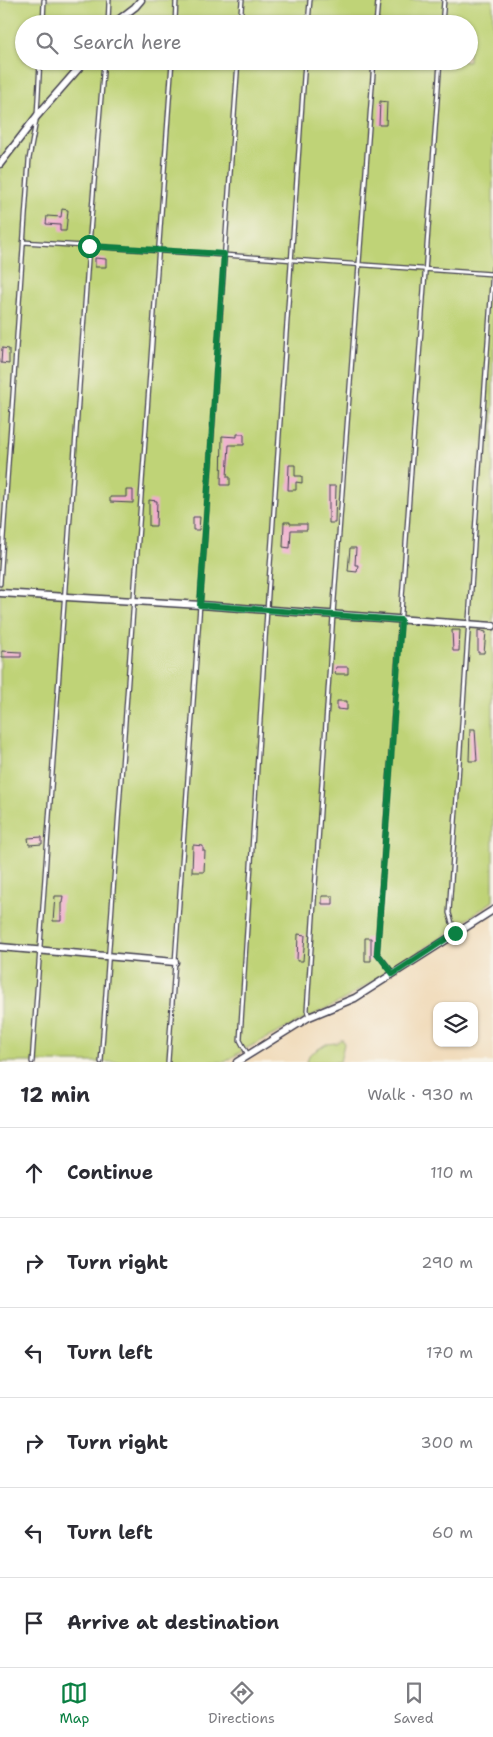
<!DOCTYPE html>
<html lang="en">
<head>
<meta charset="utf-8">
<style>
	:root { --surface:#fff; --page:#f7f7f7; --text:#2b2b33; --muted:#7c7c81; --line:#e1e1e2; --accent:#0b8043 }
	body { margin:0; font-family:"Shantell Sans",sans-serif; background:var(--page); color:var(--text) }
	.controls { position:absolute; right:15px; bottom:15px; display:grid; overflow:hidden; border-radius:10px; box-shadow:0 1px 4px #0004 }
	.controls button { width:45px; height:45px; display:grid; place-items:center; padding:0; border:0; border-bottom:1px solid var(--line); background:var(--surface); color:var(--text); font:25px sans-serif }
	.stop { position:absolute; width:15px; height:15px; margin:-11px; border:4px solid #0b8043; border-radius:50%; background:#fff }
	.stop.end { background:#0b8043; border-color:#fff; box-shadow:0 1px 5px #0008 }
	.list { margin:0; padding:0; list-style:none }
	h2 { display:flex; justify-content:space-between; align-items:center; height:65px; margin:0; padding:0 20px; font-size:21px }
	h2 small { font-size:16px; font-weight:400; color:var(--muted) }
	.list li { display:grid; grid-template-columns:32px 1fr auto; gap:15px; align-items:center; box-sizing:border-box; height:90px; padding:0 20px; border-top:1px solid var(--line) }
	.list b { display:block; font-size:19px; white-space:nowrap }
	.list em { font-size:16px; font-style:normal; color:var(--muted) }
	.icon { flex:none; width:28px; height:28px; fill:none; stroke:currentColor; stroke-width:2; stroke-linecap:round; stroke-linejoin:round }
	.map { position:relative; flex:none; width:493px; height:1062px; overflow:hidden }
	.search { position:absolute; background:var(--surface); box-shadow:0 1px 4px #0004; left:15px; right:15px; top:15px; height:55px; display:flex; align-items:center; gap:12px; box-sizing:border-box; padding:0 18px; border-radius:28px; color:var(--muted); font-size:19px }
	.sheet { height:605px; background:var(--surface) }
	nav { display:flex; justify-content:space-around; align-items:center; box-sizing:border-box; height:70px; border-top:1px solid var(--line); background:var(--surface); font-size:14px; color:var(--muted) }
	nav a { display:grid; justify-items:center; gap:2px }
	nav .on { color:var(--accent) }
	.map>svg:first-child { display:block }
</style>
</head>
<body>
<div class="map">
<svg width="493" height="1062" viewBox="0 0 493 1062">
	<rect width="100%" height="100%" fill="#f7f3e8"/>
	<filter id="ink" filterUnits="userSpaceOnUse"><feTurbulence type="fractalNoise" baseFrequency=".02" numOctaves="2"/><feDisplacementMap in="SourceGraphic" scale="10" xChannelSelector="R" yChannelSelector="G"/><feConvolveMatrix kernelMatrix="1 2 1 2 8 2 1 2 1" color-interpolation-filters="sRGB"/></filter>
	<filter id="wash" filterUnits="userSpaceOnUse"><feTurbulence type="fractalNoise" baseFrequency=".0096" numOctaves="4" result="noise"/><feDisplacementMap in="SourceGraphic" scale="20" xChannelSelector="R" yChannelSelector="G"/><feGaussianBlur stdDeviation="1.12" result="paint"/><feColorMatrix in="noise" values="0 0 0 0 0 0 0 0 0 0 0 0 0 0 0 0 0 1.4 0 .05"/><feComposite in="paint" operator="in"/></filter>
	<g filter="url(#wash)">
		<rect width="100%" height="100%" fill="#f1dcbc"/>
		<path fill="#bfd377" stroke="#707a59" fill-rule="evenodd" d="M0 0H493V901L445 935 345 999 245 1049 225 1062H0ZM24 24H469V61H24Z
			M342 1039 344 1044 340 1062H307L309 1055 326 1044 336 1043Z"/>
		<g id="blocks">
			<path fill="#efaccc" d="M380 101 387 102 386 125H379Z
				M62 209 68 210 66 231H60V225L46 224 47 216 61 217Z
				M95 258 106 259V267H95Z
				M2 348 9 349V364L1 363Z
				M237 434H244V445H229L227 477H230V485H221L222 436 237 437Z
				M289 465H295V476H302V483L296 482V490H288Z
				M329 486H336L335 523H329Z
				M126 490H133V503L110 502V497H126Z
				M149 500 157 501 156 526H149Z
				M193 517H200L199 530H193Z
				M284 522H290V524H307V530H291L290 548 283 547Z
				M350 548H356L355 565H358L357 572 348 571Z
				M452 630H460L459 651H453Z
				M478 630 486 632 484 653H478Z
				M2 651 21 652V657H2Z
				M336 667H348V674H335Z
				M337 701H347V710L337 709Z
				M470 729H475L477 761H469Z
				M42 837V844L29 845 28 838Z
				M193 845 203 846V851H205L204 872H192Z
				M55 896H63L62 903H61V921H53Z
				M322 896H333V904H322Z
				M298 934 305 935 303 961H297Z
				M365 938H371V961H365Z"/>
		</g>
	</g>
	<g filter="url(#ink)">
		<use href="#blocks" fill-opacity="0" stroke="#413e4e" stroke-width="1"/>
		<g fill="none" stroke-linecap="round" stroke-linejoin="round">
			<defs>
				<path id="lane" d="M43 24 44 0
					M108 24 109 0
					M175 24 176 0
					M240 24 242 0
					M308 24 310 0
					M376 24 378 0
					M442 24 444 0
					M37 115 40 61
					M23 242 224 255 492 274
					M0 584 29 159 36 121
					M455 933 449 913 493 267
					M393 973 377 953 440 61
					M309 1017 307 1010 333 615 374 61
					M248 1055 240 1040 267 610 305 61
					M32 1062 89 246 104 61
					M101 1062 172 61
					M168 1062 238 61"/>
				<path id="street" d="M113 24 135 7 141 0
					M0 164 37 116 85 61
					M0 593 201 605 493 626
					M0 947 175 962
					M237 1062 309 1017 355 998 493 910"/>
			</defs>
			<use href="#lane" stroke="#413e4e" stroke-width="5.5"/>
			<use href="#street" stroke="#413e4e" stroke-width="9"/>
			<use href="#lane" stroke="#fff" stroke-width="3"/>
			<use href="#street" stroke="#fff" stroke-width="6"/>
		</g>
	</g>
	<g fill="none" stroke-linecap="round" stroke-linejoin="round" filter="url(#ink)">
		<path stroke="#0b8043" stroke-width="6" d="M89 246 224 254 200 605 401 620 377 953 393 974 455 933"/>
	</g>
</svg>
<div class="controls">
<button><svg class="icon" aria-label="layers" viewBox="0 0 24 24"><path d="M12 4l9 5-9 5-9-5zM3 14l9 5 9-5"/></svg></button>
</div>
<div class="stop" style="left:89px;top:246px"></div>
<div class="stop end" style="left:455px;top:933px"></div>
<div class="search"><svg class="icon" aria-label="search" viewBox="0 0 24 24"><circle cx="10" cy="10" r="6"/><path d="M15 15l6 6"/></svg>Search here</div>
</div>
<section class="sheet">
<h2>12 min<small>Walk · 930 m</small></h2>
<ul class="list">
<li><svg class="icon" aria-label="ahead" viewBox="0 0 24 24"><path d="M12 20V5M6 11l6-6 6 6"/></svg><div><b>Continue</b></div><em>110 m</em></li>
<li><svg class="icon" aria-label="right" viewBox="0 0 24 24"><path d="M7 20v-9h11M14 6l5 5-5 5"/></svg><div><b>Turn right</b></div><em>290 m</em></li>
<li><svg class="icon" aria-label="left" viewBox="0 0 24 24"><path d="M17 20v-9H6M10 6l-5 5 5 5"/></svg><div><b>Turn left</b></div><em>170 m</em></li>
<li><svg class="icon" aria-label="right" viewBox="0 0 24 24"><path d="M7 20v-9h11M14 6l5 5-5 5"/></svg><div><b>Turn right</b></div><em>300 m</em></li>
<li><svg class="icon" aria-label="left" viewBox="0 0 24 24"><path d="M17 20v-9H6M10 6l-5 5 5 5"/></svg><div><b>Turn left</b></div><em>60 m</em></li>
<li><svg class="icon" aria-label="arrive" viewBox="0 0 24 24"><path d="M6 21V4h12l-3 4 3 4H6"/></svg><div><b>Arrive at destination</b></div></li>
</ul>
</section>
<nav>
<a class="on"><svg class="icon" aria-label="map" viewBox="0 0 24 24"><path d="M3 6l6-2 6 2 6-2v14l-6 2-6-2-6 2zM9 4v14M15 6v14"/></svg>Map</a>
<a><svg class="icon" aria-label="directions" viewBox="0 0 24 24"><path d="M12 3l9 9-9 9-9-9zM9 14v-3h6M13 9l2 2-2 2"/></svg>Directions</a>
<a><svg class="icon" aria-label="saved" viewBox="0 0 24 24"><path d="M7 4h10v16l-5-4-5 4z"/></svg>Saved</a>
</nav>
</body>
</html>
